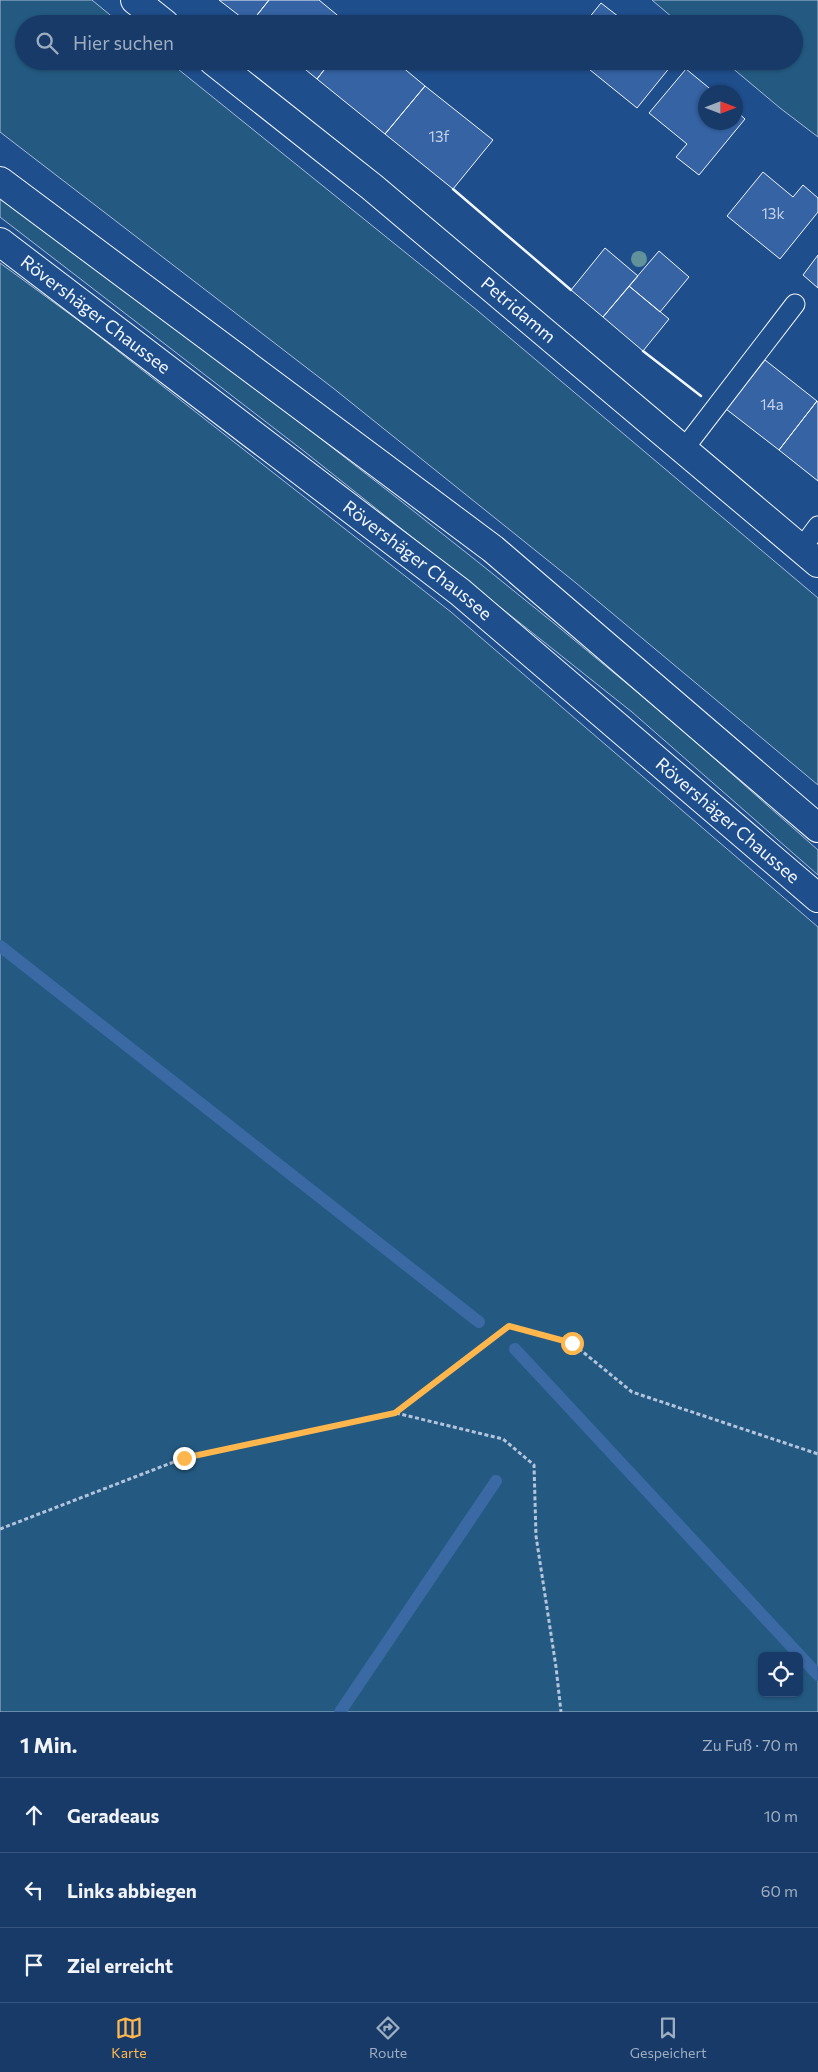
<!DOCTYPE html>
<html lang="de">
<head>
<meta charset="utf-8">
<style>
	:root { --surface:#173a69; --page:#20416f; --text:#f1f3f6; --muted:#9eadc0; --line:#36547d; --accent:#ffb74d }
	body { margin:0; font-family:Commissioner,sans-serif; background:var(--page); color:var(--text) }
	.controls { position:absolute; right:15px; bottom:15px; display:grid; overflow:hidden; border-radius:8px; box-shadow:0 1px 4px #0004 }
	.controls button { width:45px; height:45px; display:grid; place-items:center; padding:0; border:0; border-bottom:1px solid var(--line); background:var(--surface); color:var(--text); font:25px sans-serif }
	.compass { position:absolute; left:698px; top:85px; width:45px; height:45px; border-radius:50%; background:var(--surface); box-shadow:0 1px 4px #0004; rotate:90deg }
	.stop { position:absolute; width:15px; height:15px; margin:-11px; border:4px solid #ffb74d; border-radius:50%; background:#fff }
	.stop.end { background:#ffb74d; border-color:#fff; box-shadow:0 1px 5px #0008 }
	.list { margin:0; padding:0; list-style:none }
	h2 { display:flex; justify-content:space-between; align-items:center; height:65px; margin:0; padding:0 20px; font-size:21px }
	h2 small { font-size:16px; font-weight:400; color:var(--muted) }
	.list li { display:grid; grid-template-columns:32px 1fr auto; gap:15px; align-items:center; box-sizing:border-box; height:75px; padding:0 20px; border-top:1px solid var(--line) }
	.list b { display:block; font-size:19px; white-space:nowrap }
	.list em { font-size:16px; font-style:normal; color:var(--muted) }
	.icon { flex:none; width:28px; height:28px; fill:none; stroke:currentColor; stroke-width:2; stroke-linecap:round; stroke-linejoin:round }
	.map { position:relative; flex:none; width:818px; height:1712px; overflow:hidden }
	.search { position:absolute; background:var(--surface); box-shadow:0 1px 4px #0004; left:15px; right:15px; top:15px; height:55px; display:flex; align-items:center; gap:12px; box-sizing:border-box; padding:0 18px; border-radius:28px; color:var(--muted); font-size:19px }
	.sheet { height:290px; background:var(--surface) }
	nav { display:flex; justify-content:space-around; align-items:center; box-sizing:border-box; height:70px; border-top:1px solid var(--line); background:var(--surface); font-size:14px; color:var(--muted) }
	nav a { display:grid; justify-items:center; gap:2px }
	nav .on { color:var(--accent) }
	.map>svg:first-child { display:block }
</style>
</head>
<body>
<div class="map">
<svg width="818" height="1712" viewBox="0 0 818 1712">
	<rect width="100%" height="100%" fill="#1f4e8c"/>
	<path fill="#245a82" stroke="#a8bbd7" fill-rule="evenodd" d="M0 0H92L121 24H24V61H168L478 311 818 598V785L576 583 333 388 0 132Z
		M652 0H818V137L780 108 724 61H794V24H680Z
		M0 195C213 356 427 516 631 687 695 740 756 796 818 850V875L632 712 305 452 0 217Z
		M0 263 86 326 451 612 818 927V1712H0ZM762 1656H799V1693H762Z"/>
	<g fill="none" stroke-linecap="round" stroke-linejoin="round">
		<path stroke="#3b69a3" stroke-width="12" d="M0 946 479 1322
			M515 1349 818 1675
			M340 1712 496 1481"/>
	</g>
	<path fill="#3563a3" stroke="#f2f6ff" d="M219 0H269L250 24Z
		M269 0H319L348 24H250Z
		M601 3 628 24H584Z
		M295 61H331L317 79Z
		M331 61H395L425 86 385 134 317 79Z
		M579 61H675L637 108Z
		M686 69 714 92H706V122H736V111L745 119 699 175 676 157 687 144 649 113Z
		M425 86 493 140 453 189 385 134Z
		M763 172 793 197 803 185 818 198V212L780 259 727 216Z
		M605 248 638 276 603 317 571 290Z
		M659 251 689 277 660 312 629 286Z
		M818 255V288L803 275Z
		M629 286 669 319 643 351 603 317Z
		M765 360 817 401 779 450 726 409Z
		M817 401 818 402V481L779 450Z"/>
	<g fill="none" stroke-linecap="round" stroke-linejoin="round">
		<defs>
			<path id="lane" d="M683 450 795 304
				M801 549 818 526"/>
			<g id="street">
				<path d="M135 0 165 24"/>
				<path id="s1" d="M213 61 372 187 818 563"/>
			</g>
			<g id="primary">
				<path d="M0 181 493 549 818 828"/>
				<path id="s2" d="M0 242 460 592 818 898"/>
			</g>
		</defs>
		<use href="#lane" stroke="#f2f6ff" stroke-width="21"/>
		<use href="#street" stroke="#f2f6ff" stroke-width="30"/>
		<use href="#primary" stroke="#f2f6ff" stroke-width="30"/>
		<path stroke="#b3c4dc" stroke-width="3" stroke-dasharray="4 2.5" stroke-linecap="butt" d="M396 1413 503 1439 534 1465 536 1536 556 1667 561 1712
			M0 1529 184 1458 395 1413 509 1326 572 1343 632 1392 818 1454"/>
		<use href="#lane" stroke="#1f4e8c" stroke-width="19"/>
		<use href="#street" stroke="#1f4e8c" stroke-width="28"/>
		<use href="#primary" stroke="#1f4e8c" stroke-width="28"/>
		<path stroke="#f2f6ff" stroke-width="2.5" d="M453 189 571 290
			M643 351 701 396"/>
	</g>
	<circle fill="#61919a" cx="639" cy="259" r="8"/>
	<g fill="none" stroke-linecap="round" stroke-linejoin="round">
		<path stroke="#ffb74d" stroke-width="6" d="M184 1458 395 1413 509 1326 572 1343"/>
	</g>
	<g text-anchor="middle" stroke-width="4" stroke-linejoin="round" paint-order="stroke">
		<g font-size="15" fill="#c3d1e8">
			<text x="439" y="142">13f</text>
			<text x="773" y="219">13k</text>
			<text x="772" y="410">14a</text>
		</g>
		<g font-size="18" fill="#f2f6ff" stroke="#1f4e8c">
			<text dy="6" stroke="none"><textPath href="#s1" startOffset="394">Petridamm</textPath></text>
			<text dy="6" stroke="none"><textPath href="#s2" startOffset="120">Rövershäger Chaussee</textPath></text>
			<text dy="6" stroke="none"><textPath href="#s2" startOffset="525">Rövershäger Chaussee</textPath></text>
			<text dy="6" stroke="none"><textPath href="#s2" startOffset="930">Rövershäger Chaussee</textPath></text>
		</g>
	</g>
</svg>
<div class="controls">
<button><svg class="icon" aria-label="locate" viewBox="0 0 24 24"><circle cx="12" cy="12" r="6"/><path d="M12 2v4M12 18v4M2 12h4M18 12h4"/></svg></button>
</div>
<svg class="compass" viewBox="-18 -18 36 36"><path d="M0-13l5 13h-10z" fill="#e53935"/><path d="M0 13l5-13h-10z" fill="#9eadc0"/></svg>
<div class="stop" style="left:572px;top:1343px"></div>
<div class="stop end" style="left:184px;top:1458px"></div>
<div class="search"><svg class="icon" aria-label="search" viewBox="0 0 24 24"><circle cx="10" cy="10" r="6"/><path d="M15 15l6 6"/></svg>Hier suchen</div>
</div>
<section class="sheet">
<h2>1 Min.<small>Zu Fuß · 70 m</small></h2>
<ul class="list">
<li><svg class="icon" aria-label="ahead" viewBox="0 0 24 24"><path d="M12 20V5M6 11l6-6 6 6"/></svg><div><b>Geradeaus</b></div><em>10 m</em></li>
<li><svg class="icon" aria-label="left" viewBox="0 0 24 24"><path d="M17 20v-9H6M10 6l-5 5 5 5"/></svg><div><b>Links abbiegen</b></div><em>60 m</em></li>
<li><svg class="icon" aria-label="arrive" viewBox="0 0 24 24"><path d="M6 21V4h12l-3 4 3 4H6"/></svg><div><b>Ziel erreicht</b></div></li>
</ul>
</section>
<nav>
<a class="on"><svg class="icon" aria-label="map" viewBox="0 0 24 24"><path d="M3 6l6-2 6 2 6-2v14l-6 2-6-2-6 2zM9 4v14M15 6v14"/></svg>Karte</a>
<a><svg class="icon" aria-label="directions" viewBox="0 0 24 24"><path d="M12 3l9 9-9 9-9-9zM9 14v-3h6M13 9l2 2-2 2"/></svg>Route</a>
<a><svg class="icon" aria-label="saved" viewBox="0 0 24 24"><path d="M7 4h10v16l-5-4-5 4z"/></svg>Gespeichert</a>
</nav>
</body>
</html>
